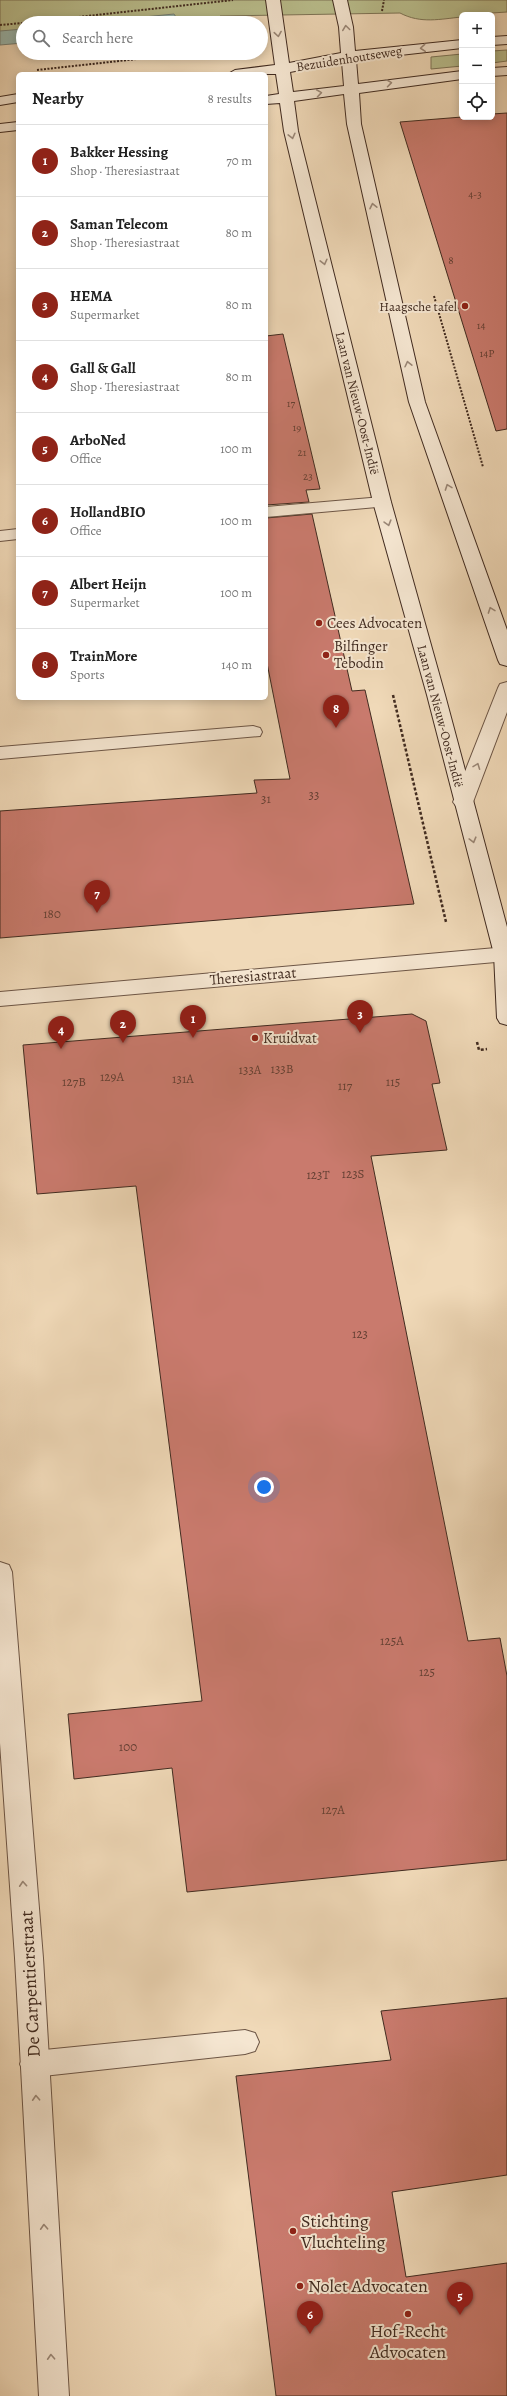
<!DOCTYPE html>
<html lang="en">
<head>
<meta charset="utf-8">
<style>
	:root { --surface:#fff; --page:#f2f2f2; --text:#222; --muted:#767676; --line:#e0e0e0; --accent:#8f2418 }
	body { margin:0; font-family:Alegreya,serif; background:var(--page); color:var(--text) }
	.controls { position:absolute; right:12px; top:12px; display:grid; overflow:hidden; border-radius:6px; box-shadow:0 2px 10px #0003 }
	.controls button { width:36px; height:36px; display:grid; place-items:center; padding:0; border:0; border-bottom:1px solid var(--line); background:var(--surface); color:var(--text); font:20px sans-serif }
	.you { position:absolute; left:264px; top:1487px; width:14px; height:14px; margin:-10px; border:3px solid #fff; border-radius:50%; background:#1a73e8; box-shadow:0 0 0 6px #1a73e833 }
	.badge { display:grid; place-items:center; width:26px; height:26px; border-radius:50%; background:var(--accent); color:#fff; font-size:13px; font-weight:700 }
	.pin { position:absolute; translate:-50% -33px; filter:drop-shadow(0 1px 2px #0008) }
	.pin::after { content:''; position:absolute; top:21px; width:14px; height:12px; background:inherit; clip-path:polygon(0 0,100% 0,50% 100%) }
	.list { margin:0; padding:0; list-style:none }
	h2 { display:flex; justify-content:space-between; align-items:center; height:52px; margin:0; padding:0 16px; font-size:17px }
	h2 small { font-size:13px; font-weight:400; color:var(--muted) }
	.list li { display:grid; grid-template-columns:26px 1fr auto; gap:12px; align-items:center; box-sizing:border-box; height:72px; padding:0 16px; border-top:1px solid var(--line) }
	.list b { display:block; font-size:15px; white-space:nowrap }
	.list p { margin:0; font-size:13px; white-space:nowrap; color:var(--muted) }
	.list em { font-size:13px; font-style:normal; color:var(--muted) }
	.icon { flex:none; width:22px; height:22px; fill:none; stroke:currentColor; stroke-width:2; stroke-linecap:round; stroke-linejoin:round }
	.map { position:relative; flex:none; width:507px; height:2396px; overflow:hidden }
	.search { position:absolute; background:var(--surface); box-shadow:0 2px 10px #0003; left:16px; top:16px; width:252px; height:44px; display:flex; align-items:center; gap:10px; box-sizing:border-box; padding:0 14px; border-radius:22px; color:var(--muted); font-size:15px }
	.panel { position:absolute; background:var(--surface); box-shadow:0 2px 10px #0003; left:16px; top:72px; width:252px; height:628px; border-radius:6px }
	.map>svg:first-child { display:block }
</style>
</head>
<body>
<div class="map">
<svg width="507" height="2396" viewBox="0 0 507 2396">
	<rect width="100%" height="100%" fill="#f0d9b8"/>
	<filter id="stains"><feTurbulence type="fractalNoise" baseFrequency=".005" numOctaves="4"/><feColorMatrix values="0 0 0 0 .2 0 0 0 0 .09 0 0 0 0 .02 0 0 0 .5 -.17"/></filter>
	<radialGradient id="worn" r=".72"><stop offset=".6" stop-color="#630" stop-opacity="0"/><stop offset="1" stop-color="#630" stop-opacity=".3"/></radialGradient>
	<path fill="#babf8e" stroke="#7e7557" d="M0 0H507V12L462 15V17C440 19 421 24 400 13L222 16H220V23H180L178 19 129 23H23V32L0 34Z
		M507 50V61L492 63V51Z
		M462 54V66L431 69V57Z"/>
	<path fill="#9abab2" stroke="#768178" d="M174 14 180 23H83Z
		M23 29V43L0 45V31Z"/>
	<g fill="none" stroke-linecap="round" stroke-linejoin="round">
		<path stroke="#6e7269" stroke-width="1" d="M124 23 172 18 175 23"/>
	</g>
	<path fill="#c97a6d" stroke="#412b20" d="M507 113V429L496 431 400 122 462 117H492V114Z
		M283 334 320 489 306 490 309 502 266 505V336Z
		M312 514 352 691 365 690 414 904 0 938V811L257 793 254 780 290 779 266 658V518Z
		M412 1014 426 1021 440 1083 432 1084 447 1150 371 1156 468 1641 500 1638 507 1676V1860L187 1892 172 1768 74 1779 68 1714 202 1701 136 1186 37 1194 23 1045Z
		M507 1998V2175L392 2192 406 2277 507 2263V2396H276L236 2076 391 2060 381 2011Z"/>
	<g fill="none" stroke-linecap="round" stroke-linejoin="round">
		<defs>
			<path id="lane" d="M382 497 388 498 391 502 388 506 266 517V507Z
				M18 529V539L0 541V531Z
				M507 682V712L473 802 470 806 463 808 456 806 453 802 498 688 500 684Z
				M253 726 260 728 262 732 260 736 0 759V747Z
				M245 2030 255 2033 259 2042 255 2051 245 2054 34 2077 24 2073 20 2064 24 2055 34 2051Z"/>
			<path id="street" d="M507 947V961L0 1006V992Z
				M0 1562 9 1565 12 1572 43 1958 69 2396H39L15 1958 0 1743Z"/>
			<path id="secondary" d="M266 0H280L289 63 341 53 339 27 333 0H347L353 27 355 51 462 40V48L356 60 358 84 462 71V79L359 93 361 124 425 402 507 630V666L500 664 498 660 409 402 347 124 344 94 294 101 298 131 391 502 445 695 507 927V1025L500 1023 497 1018 494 954 427 695 373 502 284 131 280 103 266 104V96L279 94 276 74H228L235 70 275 65ZM342 62 344 86 293 92 290 72Z
				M507 36V44L492 45V37Z
				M507 67V75L492 76V68Z
				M18 94V102L0 105V97Z
				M18 122V130L0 132V124Z"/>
		</defs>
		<use href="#lane" stroke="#6d5646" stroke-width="2"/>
		<use href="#street" stroke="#6d5646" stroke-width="2"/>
		<use href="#secondary" stroke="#412b20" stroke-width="2"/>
		<path stroke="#412b20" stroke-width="2" stroke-dasharray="2 1.5" stroke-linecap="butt" d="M382 11 384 0
			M23 23 233 0
			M0 25 23 23
			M37 70 192 53
			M434 296 483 467"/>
		<path stroke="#412b20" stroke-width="2.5" stroke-dasharray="3 2" stroke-linecap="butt" d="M393 695 446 922
			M477 1042 479 1050 487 1049"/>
		<use href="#lane" fill="#f5e6d1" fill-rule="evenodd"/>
		<use href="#street" fill="#f5e6d1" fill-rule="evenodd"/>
		<use href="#secondary" fill="#f5e6d1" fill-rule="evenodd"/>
	</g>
	<defs><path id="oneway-chevron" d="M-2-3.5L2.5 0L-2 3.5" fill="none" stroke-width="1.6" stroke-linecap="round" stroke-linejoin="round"/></defs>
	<g stroke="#9b8878">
		<use href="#oneway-chevron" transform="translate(346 28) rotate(-98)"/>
		<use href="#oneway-chevron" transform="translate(278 34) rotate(81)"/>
		<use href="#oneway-chevron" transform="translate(423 48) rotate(175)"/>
		<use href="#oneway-chevron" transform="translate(389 83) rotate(-8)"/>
		<use href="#oneway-chevron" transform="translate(319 93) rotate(-8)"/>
		<use href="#oneway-chevron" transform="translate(292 136) rotate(76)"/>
		<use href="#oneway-chevron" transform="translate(373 206) rotate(-102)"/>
		<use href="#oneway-chevron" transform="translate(324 262) rotate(76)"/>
		<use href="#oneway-chevron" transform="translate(408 364) rotate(-103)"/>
		<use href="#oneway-chevron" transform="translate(448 487) rotate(-110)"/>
		<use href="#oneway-chevron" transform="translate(388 523) rotate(74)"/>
		<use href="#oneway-chevron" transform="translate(491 610) rotate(-110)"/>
		<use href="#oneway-chevron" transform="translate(477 766) rotate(-69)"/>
		<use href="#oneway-chevron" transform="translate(473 840) rotate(75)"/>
		<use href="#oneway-chevron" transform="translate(23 1884) rotate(-94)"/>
		<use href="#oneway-chevron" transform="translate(36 2098) rotate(-93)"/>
		<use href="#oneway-chevron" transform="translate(44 2227) rotate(-93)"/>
		<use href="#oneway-chevron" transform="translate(51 2357) rotate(-93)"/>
	</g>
	<g fill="#8f2418" stroke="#f5e6d1" stroke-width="1.5">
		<circle cx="465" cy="306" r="4"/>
		<circle cx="319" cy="623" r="4"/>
		<circle cx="326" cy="655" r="4"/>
		<circle cx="255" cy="1038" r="4"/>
		<circle cx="293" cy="2231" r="4"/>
		<circle cx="300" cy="2286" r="4"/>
		<circle cx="408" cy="2314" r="4"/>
	</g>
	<g text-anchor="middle" stroke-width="4" stroke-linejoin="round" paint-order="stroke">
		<g font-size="11" fill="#633f33">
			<text x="475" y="198">4-3</text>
			<text x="451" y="264">8</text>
			<text x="481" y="329">14</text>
			<text x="487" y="357">14P</text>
			<text x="291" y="407">17</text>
			<text x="297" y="431">19</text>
			<text x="302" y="456">21</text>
			<text x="308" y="480">23</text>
		</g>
		<g font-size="13" fill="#412b20" stroke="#f5e6d1">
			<text transform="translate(349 58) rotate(-9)" y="5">Bezuidenhoutseweg</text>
			<text transform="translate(358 403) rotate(76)" y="5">Laan van Nieuw-Oost-Indië</text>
			<text transform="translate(441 716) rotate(75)" y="5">Laan van Nieuw-Oost-Indië</text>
		</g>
		<g font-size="13" fill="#412b20" stroke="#f5e6d1" text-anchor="end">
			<text x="457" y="311">Haagsche tafel</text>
		</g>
		<g font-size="13" fill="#633f33">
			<text x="314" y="799">33</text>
			<text x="266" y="803">31</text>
			<text x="52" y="918">180</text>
			<text x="282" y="1073">133B</text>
			<text x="250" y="1074">133A</text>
			<text x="112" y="1081">129A</text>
			<text x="183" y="1083">131A</text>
			<text x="74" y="1086">127B</text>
			<text x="393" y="1086">115</text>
			<text x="345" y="1090">117</text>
			<text x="353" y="1178">123S</text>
			<text x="318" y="1179">123T</text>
			<text x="360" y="1338">123</text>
			<text x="392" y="1645">125A</text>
			<text x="427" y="1676">125</text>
			<text x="128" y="1751">100</text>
			<text x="333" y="1814">127A</text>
		</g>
		<g font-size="15" fill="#412b20" stroke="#f5e6d1" text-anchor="start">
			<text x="327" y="628">Cees Advocaten</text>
			<text x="334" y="651">Bilfinger<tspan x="334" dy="17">Tebodin</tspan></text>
			<text x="263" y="1043">Kruidvat</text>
		</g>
		<g font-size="15" fill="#412b20" stroke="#f5e6d1">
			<text transform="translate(253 976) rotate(-5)" y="5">Theresiastraat</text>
		</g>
		<g font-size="18" fill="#412b20" stroke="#f5e6d1">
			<text transform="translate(30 1984) rotate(-93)" y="6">De Carpentierstraat</text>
		</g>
		<g font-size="18" fill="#412b20" stroke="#f5e6d1" text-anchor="start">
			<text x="301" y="2227">Stichting<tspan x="301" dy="21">Vluchteling</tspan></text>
			<text x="308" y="2292">Nolet Advocaten</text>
			<text x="408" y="2337" text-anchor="middle">Hof-Recht<tspan x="408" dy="21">Advocaten</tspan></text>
		</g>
	</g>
	<rect width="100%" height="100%" filter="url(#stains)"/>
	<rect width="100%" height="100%" fill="url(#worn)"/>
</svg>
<div class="controls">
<button>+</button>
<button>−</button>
<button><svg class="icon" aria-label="locate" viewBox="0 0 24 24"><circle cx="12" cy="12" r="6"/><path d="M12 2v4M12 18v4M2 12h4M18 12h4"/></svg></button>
</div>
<div class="you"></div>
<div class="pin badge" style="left:193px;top:1038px">1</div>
<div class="pin badge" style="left:123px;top:1043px">2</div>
<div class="pin badge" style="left:360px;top:1033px">3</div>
<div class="pin badge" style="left:61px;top:1049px">4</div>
<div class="pin badge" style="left:460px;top:2315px">5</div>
<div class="pin badge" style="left:310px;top:2334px">6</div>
<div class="pin badge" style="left:97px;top:913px">7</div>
<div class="pin badge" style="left:336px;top:728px">8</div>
<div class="search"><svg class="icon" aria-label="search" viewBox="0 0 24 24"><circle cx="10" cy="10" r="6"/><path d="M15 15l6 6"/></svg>Search here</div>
<section class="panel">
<h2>Nearby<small>8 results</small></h2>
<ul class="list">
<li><span class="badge">1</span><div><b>Bakker Hessing</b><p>Shop · Theresiastraat</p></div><em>70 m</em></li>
<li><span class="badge">2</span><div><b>Saman Telecom</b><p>Shop · Theresiastraat</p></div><em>80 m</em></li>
<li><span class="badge">3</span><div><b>HEMA</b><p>Supermarket</p></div><em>80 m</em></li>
<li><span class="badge">4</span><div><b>Gall &amp; Gall</b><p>Shop · Theresiastraat</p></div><em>80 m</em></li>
<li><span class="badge">5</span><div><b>ArboNed</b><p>Office</p></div><em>100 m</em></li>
<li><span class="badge">6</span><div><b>HollandBIO</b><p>Office</p></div><em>100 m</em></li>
<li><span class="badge">7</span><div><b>Albert Heijn</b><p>Supermarket</p></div><em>100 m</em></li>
<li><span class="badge">8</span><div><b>TrainMore</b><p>Sports</p></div><em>140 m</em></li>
</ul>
</section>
</div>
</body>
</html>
